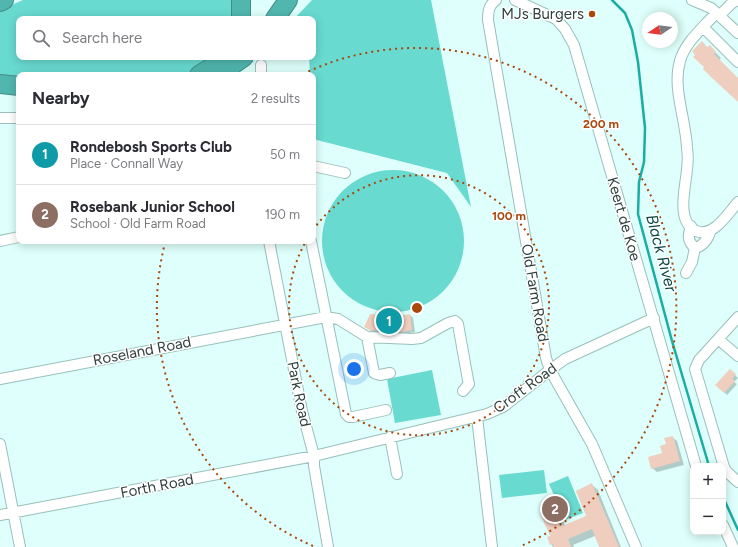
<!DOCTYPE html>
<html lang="en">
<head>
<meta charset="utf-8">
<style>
	:root { --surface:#fff; --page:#f2f2f3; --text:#2b2b33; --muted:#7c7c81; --line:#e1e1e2; --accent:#111827 }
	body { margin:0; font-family:Figtree,sans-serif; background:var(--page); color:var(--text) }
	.controls { position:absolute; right:12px; bottom:12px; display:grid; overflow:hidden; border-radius:8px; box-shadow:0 2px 10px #0003 }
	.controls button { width:36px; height:36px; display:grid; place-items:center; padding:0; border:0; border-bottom:1px solid var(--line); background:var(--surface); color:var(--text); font:20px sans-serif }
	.compass { position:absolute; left:642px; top:12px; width:36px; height:36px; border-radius:50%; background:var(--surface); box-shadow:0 2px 10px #0003; rotate:257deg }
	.you { position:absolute; left:354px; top:369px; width:14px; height:14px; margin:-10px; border:3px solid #fff; border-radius:50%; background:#1a73e8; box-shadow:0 0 0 6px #1a73e833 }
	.badge { display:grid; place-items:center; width:26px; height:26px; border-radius:50%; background:var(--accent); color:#fff; font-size:13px; font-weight:700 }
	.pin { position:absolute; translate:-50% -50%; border:2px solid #fff; box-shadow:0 1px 4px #0006 }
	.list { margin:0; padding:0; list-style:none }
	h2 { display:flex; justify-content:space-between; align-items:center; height:52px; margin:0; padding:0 16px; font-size:17px }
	h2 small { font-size:13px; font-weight:400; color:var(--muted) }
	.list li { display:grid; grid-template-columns:26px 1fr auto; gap:12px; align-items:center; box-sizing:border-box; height:60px; padding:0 16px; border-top:1px solid var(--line) }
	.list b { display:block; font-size:15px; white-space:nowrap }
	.list p { margin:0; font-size:13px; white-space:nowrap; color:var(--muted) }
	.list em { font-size:13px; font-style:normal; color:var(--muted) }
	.icon { flex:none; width:22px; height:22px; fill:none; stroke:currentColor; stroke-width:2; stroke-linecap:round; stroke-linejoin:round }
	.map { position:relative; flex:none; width:738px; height:547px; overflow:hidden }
	.search { position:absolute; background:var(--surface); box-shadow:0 2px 10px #0003; left:16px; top:16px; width:300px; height:44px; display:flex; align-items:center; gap:10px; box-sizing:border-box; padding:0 14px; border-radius:8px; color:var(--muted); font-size:15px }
	.panel { position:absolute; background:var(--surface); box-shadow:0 2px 10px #0003; left:16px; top:72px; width:300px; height:172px; border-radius:8px }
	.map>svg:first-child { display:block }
</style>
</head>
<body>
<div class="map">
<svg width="738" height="547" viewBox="0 0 738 547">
	<rect width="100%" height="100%" fill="#defffb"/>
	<path fill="#68dad0" d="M23 0H236V19H19V57H216L194 72 186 75H19V81L0 78V10Z
		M312 0H431L471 207 447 173 313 139V75H310L309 57H313V19H294Z
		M322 241a71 71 0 1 1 142 0a71 71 0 1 1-142 0Z
		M432 370 441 415 395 423 387 379Z
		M544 470 547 493 502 498 499 475Z
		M568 476 583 513 565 520 549 484Z"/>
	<path fill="#0003" d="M710 47 721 58 719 61 738 80V101L708 49Z
		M410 315 413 318 415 332 404 334 374 333 368 329Z
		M730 370 738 378 734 382 737 384 727 395 717 385Z
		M672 437 677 441 684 465 657 472 652 468 663 454 667 445Z
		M592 485 598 490 621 547H600L595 536 573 545 574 547H553L548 538 551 537 554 508 560 514 565 526 587 516Z"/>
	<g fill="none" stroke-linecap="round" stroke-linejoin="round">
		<path stroke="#19ada4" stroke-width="2.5" d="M612 0 625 13 632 30 638 62 645 128 644 162 639 182 638 214 672 341 709 466
			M723 497 738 530"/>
	</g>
	<path fill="#f0cebf" d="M702 41 707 47 710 45 716 52 714 54 738 78V102L711 77 703 69 704 67 693 57 695 55 692 51Z
		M370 314 398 316 410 314 412 330 401 332 369 330 364 327Z
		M730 369 736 374 732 379 735 381 724 393 715 385Z
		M673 436 680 461 651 469 648 457 662 453 660 446 666 444 664 438Z
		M592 483 619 547H599L592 529 568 539 571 547H554L553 544 550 545 547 537 550 536 540 513 555 507 562 526 586 516 576 491Z"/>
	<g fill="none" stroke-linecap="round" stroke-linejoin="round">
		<defs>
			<path id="street" d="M496 0C489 5 488 11 488 20L546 358 550 370 592 444 636 547
				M515 0 556 19 565 29 574 45 696 466
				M692 0 711 8 738 33
				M716 13C704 27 685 42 680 61 672 88 686 120 687 148 688 155 688 162 687 169 686 186 675 221 696 231 714 238 728 213 738 202
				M719 16 732 3 738 0
				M704 28 738 62
				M261 65V75
				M0 118H19
				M313 166 345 173
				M691 226C688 235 687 241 695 248
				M0 241 19 237
				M269 241 302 411 314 456V466L328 547
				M311 241 346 414 349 417H353L386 410
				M695 248C704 246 708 239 711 230
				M686 273 692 262 695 248
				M738 317 699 360 695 369 724 467 726 471 738 482
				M367 337 374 373 380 375 390 373
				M718 339 738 356
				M0 379 326 317 338 319 367 337 412 339 421 338 448 323 455 321 458 324 468 380 469 384 463 391
				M477 417 492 547
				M390 437 397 474
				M0 444 20 547
				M0 515 314 456 487 414 503 407 550 370 565 359 654 318
				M723 525 733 547"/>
			<path id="highway" d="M241 0V19
				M0 2 4 0
				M275 19 288 0
				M199 75 212 67 223 57
				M218 75 244 57
				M0 84 19 86"/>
		</defs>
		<use href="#street" stroke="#98c0bc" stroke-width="12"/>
		<use href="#highway" stroke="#448d87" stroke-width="20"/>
		<use href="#street" stroke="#fff" stroke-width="10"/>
		<use href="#highway" stroke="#50b6ae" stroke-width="18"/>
	</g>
	<g fill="none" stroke="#aa470b" stroke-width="2" stroke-dasharray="2 4">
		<path d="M313 230A130 130 0 1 1 306 241"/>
		<path d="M313 546A260 260 0 0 1 165 243M303 74A260 260 0 1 1 521 546"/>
	</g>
	<circle fill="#aa470b" stroke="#fff" stroke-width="1.5" cx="592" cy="14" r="4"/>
	<g text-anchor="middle" stroke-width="3" stroke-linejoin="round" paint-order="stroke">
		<g font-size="15" fill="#2f403e" stroke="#fff" text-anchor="end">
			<text x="584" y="19">MJs Burgers</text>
		</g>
		<g font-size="15" fill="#2f403e" stroke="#fff">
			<text transform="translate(624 219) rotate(74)" y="5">Keert de Koe</text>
			<text transform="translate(535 293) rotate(80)" y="5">Old Farm Road</text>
			<text transform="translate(142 351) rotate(-11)" y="5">Roseland Road</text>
			<text transform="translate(525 388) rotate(-36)" y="5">Croft Road</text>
			<text transform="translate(299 394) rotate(78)" y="5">Park Road</text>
			<text transform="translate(157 486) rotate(-11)" y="5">Forth Road</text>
		</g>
		<g font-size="16" font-style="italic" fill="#0b4642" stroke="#fff">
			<text transform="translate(662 253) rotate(75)" y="6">Black River</text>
		</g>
	</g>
	<circle cx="417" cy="308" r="6" fill="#aa470b" stroke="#fff" stroke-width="2"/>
	<g font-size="12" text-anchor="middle" font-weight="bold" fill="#aa470b" stroke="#fff" stroke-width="3" stroke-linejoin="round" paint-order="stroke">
		<text x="601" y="128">200 m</text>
		<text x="509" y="220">100 m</text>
	</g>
</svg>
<div class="controls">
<button>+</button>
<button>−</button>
</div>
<svg class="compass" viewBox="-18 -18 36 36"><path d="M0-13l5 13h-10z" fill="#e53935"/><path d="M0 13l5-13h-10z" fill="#7c7c81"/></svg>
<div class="you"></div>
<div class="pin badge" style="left:389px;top:321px;background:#0f9aa8">1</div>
<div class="pin badge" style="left:555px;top:509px;background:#8d6e63">2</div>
<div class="search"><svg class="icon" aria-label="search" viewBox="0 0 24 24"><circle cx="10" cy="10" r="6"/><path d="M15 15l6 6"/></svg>Search here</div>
<section class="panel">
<h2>Nearby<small>2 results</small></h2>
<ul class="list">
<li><span class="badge" style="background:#0f9aa8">1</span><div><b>Rondebosh Sports Club</b><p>Place · Connall Way</p></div><em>50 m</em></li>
<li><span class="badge" style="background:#8d6e63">2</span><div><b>Rosebank Junior School</b><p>School · Old Farm Road</p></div><em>190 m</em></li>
</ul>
</section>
</div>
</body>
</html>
